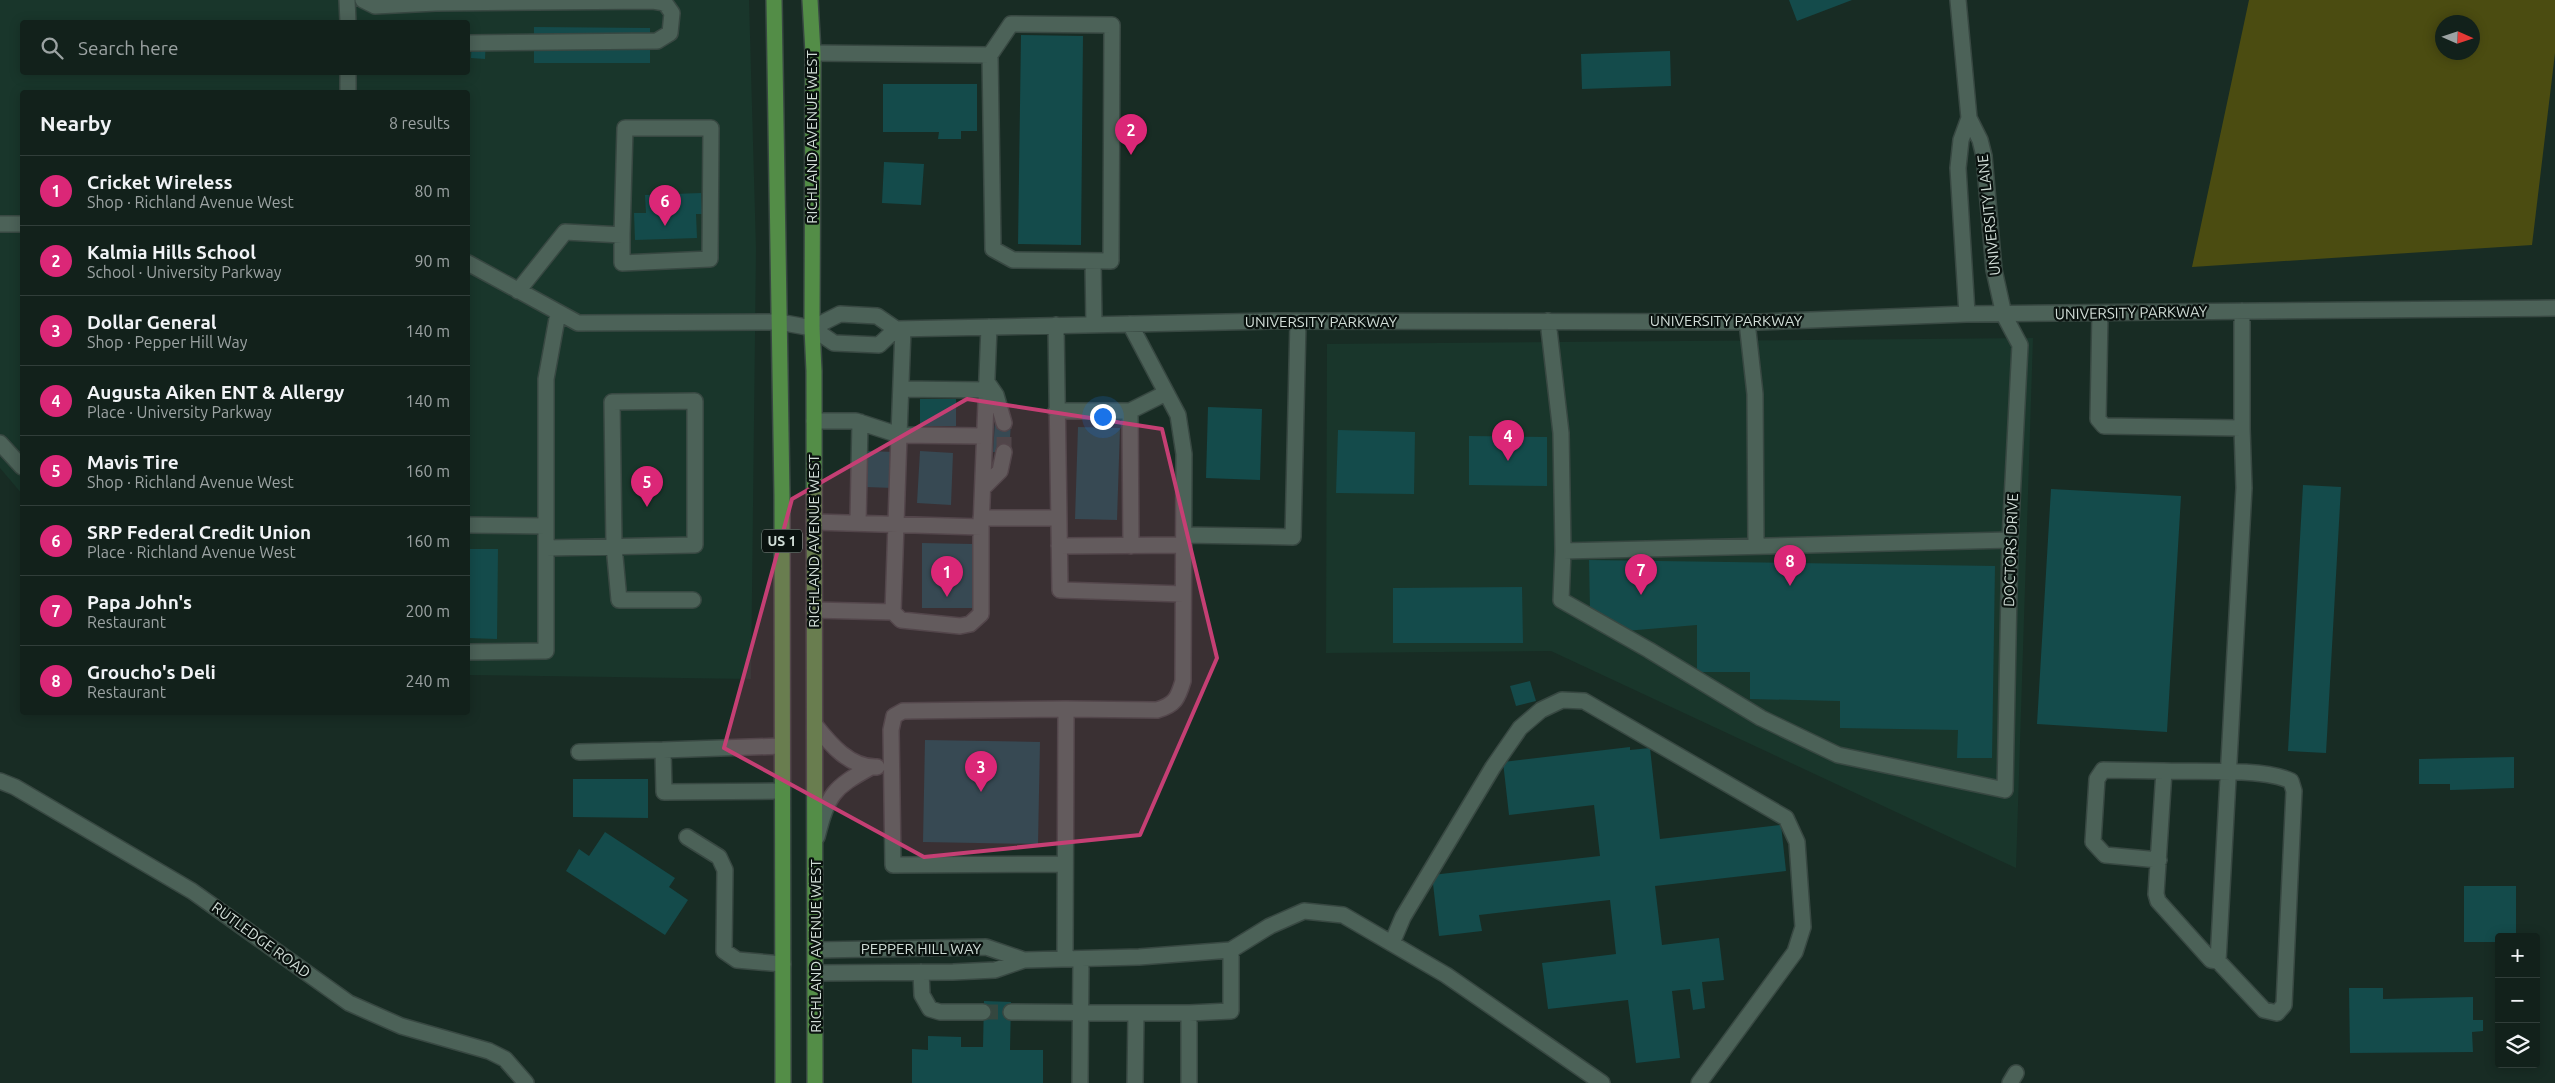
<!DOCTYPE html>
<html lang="en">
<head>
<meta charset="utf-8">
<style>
	:root { --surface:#12211b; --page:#1f2e28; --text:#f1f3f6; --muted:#9ca3a3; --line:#313e3a; --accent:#db2777 }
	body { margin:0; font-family:Ubuntu,sans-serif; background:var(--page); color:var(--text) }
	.controls { position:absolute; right:15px; bottom:15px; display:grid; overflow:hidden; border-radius:5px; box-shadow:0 2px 12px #0003 }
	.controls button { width:45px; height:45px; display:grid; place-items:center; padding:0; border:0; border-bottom:1px solid var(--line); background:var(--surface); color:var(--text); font:25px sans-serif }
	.compass { position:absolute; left:2435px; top:15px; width:45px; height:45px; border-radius:50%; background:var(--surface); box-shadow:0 2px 12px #0003; rotate:93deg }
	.you { position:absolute; left:1102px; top:416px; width:18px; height:18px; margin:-12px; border:4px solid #fff; border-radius:50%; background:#1a73e8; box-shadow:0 0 0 8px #1a73e833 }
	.badge { display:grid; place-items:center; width:32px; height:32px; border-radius:50%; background:var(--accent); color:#fff; font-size:16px; font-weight:700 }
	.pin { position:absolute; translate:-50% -41px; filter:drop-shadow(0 1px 2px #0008) }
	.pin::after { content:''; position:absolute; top:26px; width:18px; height:15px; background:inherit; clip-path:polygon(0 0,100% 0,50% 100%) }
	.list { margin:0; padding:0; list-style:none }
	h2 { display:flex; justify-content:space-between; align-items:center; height:65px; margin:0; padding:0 20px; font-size:21px }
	h2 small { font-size:16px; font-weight:400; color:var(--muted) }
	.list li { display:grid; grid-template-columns:32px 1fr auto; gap:15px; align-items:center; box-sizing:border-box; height:70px; padding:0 20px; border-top:1px solid var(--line) }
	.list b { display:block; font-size:19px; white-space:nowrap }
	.list p { margin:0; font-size:16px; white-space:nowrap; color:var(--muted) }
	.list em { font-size:16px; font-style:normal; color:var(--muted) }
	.icon { flex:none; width:28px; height:28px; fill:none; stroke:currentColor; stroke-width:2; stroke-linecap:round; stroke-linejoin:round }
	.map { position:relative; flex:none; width:2555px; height:1083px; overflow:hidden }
	.search { position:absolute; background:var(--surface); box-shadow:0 2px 12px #0003; left:20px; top:20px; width:450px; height:55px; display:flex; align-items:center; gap:12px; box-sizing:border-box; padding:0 18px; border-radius:5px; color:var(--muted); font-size:19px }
	.panel { position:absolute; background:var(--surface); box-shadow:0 2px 12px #0003; left:20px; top:90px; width:450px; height:625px; border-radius:5px }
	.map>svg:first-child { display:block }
</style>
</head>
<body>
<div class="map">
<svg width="2555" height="1083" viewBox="0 0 2555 1083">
	<rect width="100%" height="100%" fill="#182c24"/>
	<path fill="#19362b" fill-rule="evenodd" d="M0 0H749L756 249 751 679 468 675V92H22V494L0 468ZM22 22H468V72H22Z
		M2033 338 2016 868 1551 651 1326 653 1327 344Z"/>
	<path fill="#4b4c11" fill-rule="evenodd" d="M2249 0H2555V53L2532 245 2192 267ZM2442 22H2472V52H2442Z"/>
	<path fill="#144b4b" d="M1789 0H1852L1797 21Z
		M534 27 650 28V63H534Z
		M1021 35 1083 36 1081 245 1018 244Z
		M472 37 486 38 485 59 471 58Z
		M1670 51 1671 86 1582 89 1581 54Z
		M883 84H977V131H961V139H938L939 132H883Z
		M884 162 924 164 921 205 882 203Z
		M701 193 702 214H696L697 238 635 240 634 213H646L645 195Z
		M920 399H956V426H920Z
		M1208 407 1262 409 1260 480 1206 478Z
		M995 422 1011 423 1009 453 993 452Z
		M1078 427 1120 428 1117 520 1075 519Z
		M1338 430 1415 432 1414 494 1336 493Z
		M1469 436 1547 437V486L1469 485Z
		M868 451 895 452 893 488 866 487Z
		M920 451 953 453 951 505 917 503Z
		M2303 485 2341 487 2326 753 2288 751Z
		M2051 489 2181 496 2167 732 2037 724Z
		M922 543 972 544 973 608H922Z
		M468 549H498L497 639 468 638Z
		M1589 560 1995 566 1992 758H1957L1958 730 1840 728V701L1750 699V672H1697V625L1625 631 1590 609Z
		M1522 587 1523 643H1393V588Z
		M1530 681 1536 701 1516 706 1510 686Z
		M925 740 1040 742 1038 844 923 842Z
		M1630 747V750L1650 748 1660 839 1781 825 1786 871 1655 886 1662 945 1719 938 1724 980 1702 982 1705 1008 1693 1010 1690 989 1672 991 1680 1058 1636 1063 1628 1000 1548 1009 1542 963 1616 954 1610 900 1479 915 1482 931 1439 936 1432 875 1600 856 1594 805 1509 815 1503 762Z
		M2514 757V788L2450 790V784H2419V759Z
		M573 779H648V818L573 817Z
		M605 832 675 878 669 887 688 900 665 935 566 871 579 849 589 856Z
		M2464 886H2516V937H2499V942H2464Z
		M2349 988H2383V999L2473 997V1020H2483V1031L2472 1032 2473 1052 2350 1053Z
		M984 1001 1011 1002 1010 1050H1043V1083H912V1049L928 1050V1036L961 1037V1047H983Z"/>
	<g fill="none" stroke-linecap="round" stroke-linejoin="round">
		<path stroke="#34473f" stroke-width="15" stroke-dasharray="15 8" stroke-linecap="butt" d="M1004 452V423
			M983 1012H1011"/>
		<defs>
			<path id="minor" d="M347 0 348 22
				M363 0 375 6 436 3 653 1 665 3 672 13 670 33 657 41 468 43
				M1011 24 1112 25 1111 261 1013 260 993 249 990 55Z
				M813 53 990 55
				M348 72V92
				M0 224H22
				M1093 261 1094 325
				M468 263 578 323 779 322 812 328 834 343 879 345 896 329
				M518 291 565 232 622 235V263L710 259 711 128H625L622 235
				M2100 313 2098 419 2104 426 2242 428V311
				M1967 314 1958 168 1961 140 1969 118
				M1548 321 1561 433 1563 551 2010 540
				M1747 322 1755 394 1756 546
				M1056 325 1060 590 1183 594
				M812 328 840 314 877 316 896 329 1273 321 1758 322 1967 314 2555 308
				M903 329 899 435 984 436
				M987 382 996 395 1004 423
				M901 389 986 390
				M1056 411H1130L1166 393
				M1130 411 1131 546
				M0 443 22 467
				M983 488 1000 471 1004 452
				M981 518H1059
				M814 522 981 527 989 327
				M858 523 860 422
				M468 525 546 526
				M1184 535 1293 537 1298 322
				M1059 546 1184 545
				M546 548 695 545V401L612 402 614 546 619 600H693
				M1563 551 1561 600 1649 650 1761 718 1838 755 2005 790 2010 540 2020 345 2004 315 1994 270 1984 156 1980 140 1969 118 1958 0
				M814 610 893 612 899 435 856 421H814
				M893 612 901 620 960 626 970 624 981 614V527
				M468 652 546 651V379L558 313
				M815 725C830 744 850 768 877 767
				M782 746 663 750 664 792 782 791
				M579 752 663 750
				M0 781 15 787 192 891 349 1003 401 1026 489 1051 505 1059 526 1083
				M687 837 719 857 725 870 724 951 737 960 783 964
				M817 837C828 794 833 788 871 767
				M2159 860 2105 855 2093 842 2097 779 2103 770 2164 771
				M1065 864 893 865 891 730 894 716 903 711 1066 709 1157 710C1175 705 1178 698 1183 681L1184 454 1178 415 1130 324
				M1392 943 1403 917 1493 767 1520 728 1541 710 1562 700 1584 701 1786 818 1797 842 1803 927 1795 952 1699 1083
				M816 950 986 947 1024 960
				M1065 959 1066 709
				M2218 961 2211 960 2158 901 2156 894 2164 771C2196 772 2265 768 2291 781L2294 791 2284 1005 2277 1013 2264 1010 2218 961 2244 488 2242 428
				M921 972 922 995 930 1009 940 1012H983
				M816 973 953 972 995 970 1024 960 1139 957 1231 950 1270 926 1304 911 1343 915 1446 975 1602 1083
				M1011 1012 1136 1013
				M1189 1013 1231 1011V950
				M1080 1083 1081 959
				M1135 1083 1136 1013H1189V1083
				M2010 1083 2016 1073"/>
			<path id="major" d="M774 0 782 495 783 1083
				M810 0 813 53 812 328 814 371 815 1083"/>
		</defs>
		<use href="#minor" stroke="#384842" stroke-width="18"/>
		<use href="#major" stroke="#384842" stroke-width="18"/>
		<use href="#minor" stroke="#4c6258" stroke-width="15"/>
		<use href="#major" stroke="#538d47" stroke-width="15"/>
	</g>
	<path fill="#c53f74" fill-opacity="0.2" stroke="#c53f74" stroke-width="4" stroke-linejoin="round" d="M967 399 1162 429 1217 658 1140 835 924 857 724 748 792 499Z"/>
	<g text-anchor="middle" stroke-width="4.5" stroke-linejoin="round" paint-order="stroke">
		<rect fill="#0a120f" stroke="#95a09b" stroke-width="1" x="762" y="529.5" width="40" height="23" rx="4"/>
		<g font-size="14" font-weight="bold" fill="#d1ddd7">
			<text x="782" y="546">US 1</text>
		</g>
		<g font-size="15" fill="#d1ddd7" stroke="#0a120f">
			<text transform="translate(812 137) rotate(-90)" y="5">RICHLAND AVENUE WEST</text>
			<text transform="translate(1989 215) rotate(-96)" y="5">UNIVERSITY LANE</text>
			<text transform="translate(2131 313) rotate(-1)" y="5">UNIVERSITY PARKWAY</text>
			<text x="1726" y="326">UNIVERSITY PARKWAY</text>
			<text x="1321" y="327">UNIVERSITY PARKWAY</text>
			<text transform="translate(814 541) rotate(-90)" y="5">RICHLAND AVENUE WEST</text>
			<text transform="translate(2011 550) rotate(-88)" y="5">DOCTORS DRIVE</text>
			<text transform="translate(261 940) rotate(36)" y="5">RUTLEDGE ROAD</text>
			<text transform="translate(816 946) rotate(-90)" y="5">RICHLAND AVENUE WEST</text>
			<text x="921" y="954">PEPPER HILL WAY</text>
		</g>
	</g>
</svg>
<div class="controls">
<button>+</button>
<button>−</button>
<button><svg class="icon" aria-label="layers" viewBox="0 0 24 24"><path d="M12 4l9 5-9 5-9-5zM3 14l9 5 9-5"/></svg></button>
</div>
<svg class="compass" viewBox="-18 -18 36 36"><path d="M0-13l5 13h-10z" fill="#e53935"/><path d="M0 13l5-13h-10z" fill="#9ca3a3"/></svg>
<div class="you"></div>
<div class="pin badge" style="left:947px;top:597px">1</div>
<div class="pin badge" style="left:1131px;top:155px">2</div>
<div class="pin badge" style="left:981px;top:792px">3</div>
<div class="pin badge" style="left:1508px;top:461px">4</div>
<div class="pin badge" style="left:647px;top:507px">5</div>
<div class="pin badge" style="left:665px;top:226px">6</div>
<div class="pin badge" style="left:1641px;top:595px">7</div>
<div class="pin badge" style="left:1790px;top:586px">8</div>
<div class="search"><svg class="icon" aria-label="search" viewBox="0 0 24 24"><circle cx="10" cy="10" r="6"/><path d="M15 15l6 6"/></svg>Search here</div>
<section class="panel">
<h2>Nearby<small>8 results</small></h2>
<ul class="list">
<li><span class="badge">1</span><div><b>Cricket Wireless</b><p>Shop · Richland Avenue West</p></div><em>80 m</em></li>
<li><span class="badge">2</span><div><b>Kalmia Hills School</b><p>School · University Parkway</p></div><em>90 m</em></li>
<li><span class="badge">3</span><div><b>Dollar General</b><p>Shop · Pepper Hill Way</p></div><em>140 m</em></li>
<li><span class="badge">4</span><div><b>Augusta Aiken ENT &amp; Allergy</b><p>Place · University Parkway</p></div><em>140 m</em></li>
<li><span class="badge">5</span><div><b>Mavis Tire</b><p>Shop · Richland Avenue West</p></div><em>160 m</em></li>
<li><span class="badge">6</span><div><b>SRP Federal Credit Union</b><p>Place · Richland Avenue West</p></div><em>160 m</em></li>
<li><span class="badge">7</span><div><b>Papa John's</b><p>Restaurant</p></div><em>200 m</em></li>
<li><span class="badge">8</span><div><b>Groucho's Deli</b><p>Restaurant</p></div><em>240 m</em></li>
</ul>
</section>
</div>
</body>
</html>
